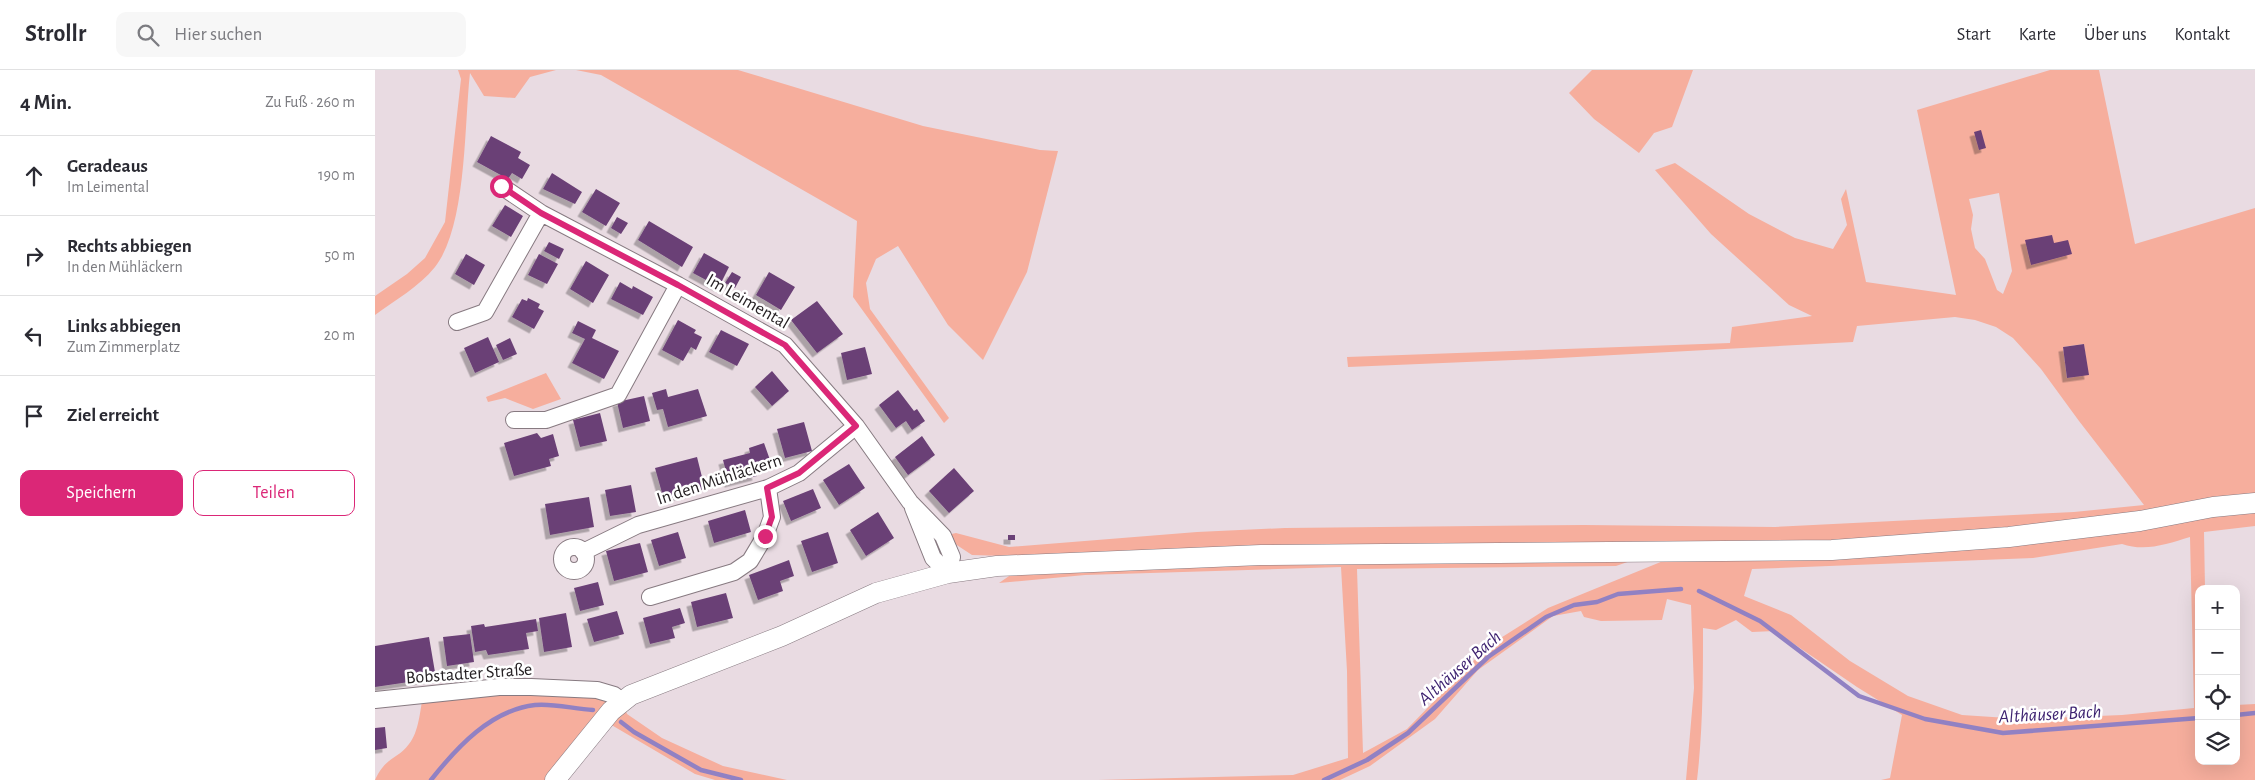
<!DOCTYPE html>
<html lang="de">
<head>
<meta charset="utf-8">
<style>
	:root { --surface:#fff; --page:#f7f7f7; --text:#2b2b33; --muted:#7c7c81; --line:#e1e1e2; --accent:#db2777 }
	body { margin:0; font-family:"Alegreya Sans",sans-serif; background:var(--page); color:var(--text) }
	.controls { position:absolute; right:15px; bottom:15px; display:grid; overflow:hidden; border-radius:10px; box-shadow:0 5px 20px #0002 }
	.controls button { width:45px; height:45px; display:grid; place-items:center; padding:0; border:0; border-bottom:1px solid var(--line); background:var(--surface); color:var(--text); font:25px sans-serif }
	.stop { position:absolute; width:15px; height:15px; margin:-11px; border:4px solid #db2777; border-radius:50%; background:#fff }
	.stop.end { background:#db2777; border-color:#fff; box-shadow:0 1px 5px #0008 }
	.list { margin:0; padding:0; list-style:none }
	h2 { display:flex; justify-content:space-between; align-items:center; height:65px; margin:0; padding:0 20px; font-size:21px }
	h2 small { font-size:16px; font-weight:400; color:var(--muted) }
	.list li { display:grid; grid-template-columns:32px 1fr auto; gap:15px; align-items:center; box-sizing:border-box; height:80px; padding:0 20px; border-top:1px solid var(--line) }
	.list b { display:block; font-size:19px; white-space:nowrap }
	.list p { margin:0; font-size:16px; white-space:nowrap; color:var(--muted) }
	.list em { font-size:16px; font-style:normal; color:var(--muted) }
	.actions { display:flex; gap:10px; padding:15px 20px }
	.actions a { flex:1; padding:11px 0; border:1px solid var(--accent); border-radius:10px; text-align:center; font-size:18px; color:var(--accent) }
	.actions .main { background:var(--accent); color:#fff }
	.icon { flex:none; width:28px; height:28px; fill:none; stroke:currentColor; stroke-width:2; stroke-linecap:round; stroke-linejoin:round }
	.map { position:relative; flex:none; width:1880px; height:710px; overflow:hidden }
	header { display:flex; align-items:center; gap:30px; box-sizing:border-box; height:70px; padding:0 25px; background:var(--surface); border-bottom:1px solid var(--line) }
	header strong { font-size:24px }
	nav { display:flex; gap:28px; margin-inline-start:auto; font-size:18px }
	.search { width:350px; height:45px; background:var(--page); display:flex; align-items:center; gap:12px; box-sizing:border-box; padding:0 18px; border-radius:10px; color:var(--muted); font-size:19px }
	main { display:flex }
	aside { flex:1; background:var(--surface) }
	.map>svg:first-child { display:block }
</style>
</head>
<body>
<header>
<strong>Strollr</strong>
<div class="search"><svg class="icon" aria-label="search" viewBox="0 0 24 24"><circle cx="10" cy="10" r="6"/><path d="M15 15l6 6"/></svg>Hier suchen</div>
<nav><a>Start</a><a>Karte</a><a>Über uns</a><a>Kontakt</a></nav>
</header>
<main>
<aside>
<h2>4 Min.<small>Zu Fuß · 260 m</small></h2>
<ul class="list">
<li><svg class="icon" aria-label="ahead" viewBox="0 0 24 24"><path d="M12 20V5M6 11l6-6 6 6"/></svg><div><b>Geradeaus</b><p>Im Leimental</p></div><em>190 m</em></li>
<li><svg class="icon" aria-label="right" viewBox="0 0 24 24"><path d="M7 20v-9h11M14 6l5 5-5 5"/></svg><div><b>Rechts abbiegen</b><p>In den Mühläckern</p></div><em>50 m</em></li>
<li><svg class="icon" aria-label="left" viewBox="0 0 24 24"><path d="M17 20v-9H6M10 6l-5 5 5 5"/></svg><div><b>Links abbiegen</b><p>Zum Zimmerplatz</p></div><em>20 m</em></li>
<li><svg class="icon" aria-label="arrive" viewBox="0 0 24 24"><path d="M6 21V4h12l-3 4 3 4H6"/></svg><div><b>Ziel erreicht</b></div></li>
</ul>
<div class="actions"><a class="main">Speichern</a><a>Teilen</a></div>
</aside>
<div class="map">
<svg width="1880" height="710" viewBox="0 0 1880 710">
	<defs>
		<filter id="shadow"><feDropShadow dx="-4.5" dy="4.5" stdDeviation="0" flood-color="#0004"/></filter>
	</defs>
	<rect width="100%" height="100%" fill="#e9dbe2"/>
	<path fill="#f6ae9d" fill-rule="evenodd" d="M83 0H181L155 7 140 28 109 26 95 3C89 56 92 156 60 197 44 217 20 230 0 245V226L32 204 50 188 70 152 86 9Z
		M201 0H363L548 56 665 80 683 81 652 202 608 290 573 255 523 176 501 189 491 213 495 239 574 348 569 353 478 227 482 151 226 5Z
		M1217 0H1318L1297 57 1279 63 1264 83 1219 49 1194 23Z
		M1675 0H1724L1760 174 1880 138V456L1829 462 1830 519H1824V691H1861V635L1880 634V710H1506L1515 708 1527 645 1482 617 1400 561 1377 562 1361 550 1341 560 1328 558C1328 609 1328 659 1322 710H1311L1319 618 1316 535 1292 529 1287 550 1226 551 1209 547 1206 541 1178 546 1103 600 1060 649 995 696 965 710H723L918 705 973 688 972 601 966 497 710 505 624 513 637 504 630 486 597 485 568 466 581 463 634 477 822 462 910 458 1209 455 1400 457 1699 442 1769 435 1704 351 1666 299 1638 268 1621 257 1600 250 1580 247 1482 256 1478 272 1165 289 973 297 972 287 1355 273 1357 257 1437 246 1414 235 1336 164 1280 100 1300 93 1374 144 1420 168 1458 179 1472 155 1466 129 1471 119 1491 212 1581 225 1542 40ZM1624 123 1637 201 1628 224 1622 220 1610 189 1600 178 1596 159 1598 145 1594 129ZM1709 274 1713 304 1692 308 1688 277ZM1815 467 1819 638 1747 645 1648 649 1587 645 1533 626 1475 591 1416 545 1369 526 1377 499 1658 488 1747 474C1770 482 1792 474 1815 467ZM1287 480H1315L1173 538 1113 576 1032 659 988 683 982 499 1241 496Z
		M171 303 186 329 158 339 130 328 113 332 111 327Z
		M156 617 247 631 252 644 287 668 348 696 412 710H340L320 704 228 650 180 710H0C11 686 22 690 34 674 44 662 45 640 48 626Z"/>
	<g fill="none" stroke-linecap="round" stroke-linejoin="round">
		<path stroke="#9181c3" stroke-width="4.5" d="M1324 521 1385 551 1484 626 1550 649 1628 663 1824 648
			M1861 645 1880 643
			M246 652 259 662 326 700 366 710
			M56 710C82 677 116 640 160 635 178 633 199 639 218 640
			M949 710 992 690 1033 663 1113 587 1171 547 1199 535 1222 532 1243 524 1306 519"/>
	</g>
	<path fill="#6b4076" filter="url(#shadow)" d="M1606 60 1611 78 1604 80 1599 62Z
		M116 66 146 82 143 88 155 95 147 109 137 103 133 109 102 92Z
		M177 103 207 122 200 134 168 119Z
		M221 119 245 133 231 156 207 142Z
		M130 135 148 146 136 167 117 156Z
		M242 147 253 153 246 164 236 158Z
		M274 151 318 177 307 197 263 170Z
		M1677 165 1679 173 1693 170 1697 184 1656 195 1650 170Z
		M174 172 189 179 184 189 169 181Z
		M329 183 354 197 344 217 318 203Z
		M91 184 110 195 99 215 80 204Z
		M164 184 183 194 172 214 153 205Z
		M211 191 234 205 218 233 195 219Z
		M357 202 366 207 360 218 350 213Z
		M394 202 420 217 406 240 381 225Z
		M245 212 257 219 258 216 278 227 268 245 236 229Z
		M153 228 165 234 163 238 169 241 159 259 137 247 147 229 152 231Z
		M442 231 468 264 442 283 416 250Z
		M303 250 321 260 319 263 327 267 321 280 316 277 308 291 287 280Z
		M203 251 221 260 217 268 244 281 229 309 197 293 210 269 197 263Z
		M346 260 374 274 362 296 334 282Z
		M113 267 124 292 100 303 89 278Z
		M135 268 142 284 128 290 121 275Z
		M1709 274 1714 305 1692 308 1688 277Z
		M490 277 497 304 472 310 466 283Z
		M397 301 414 321 397 336 380 317Z
		M291 319 293 327 323 319 332 346 293 357 288 339 282 340 277 323Z
		M523 320 539 341 542 339 550 351 537 360 531 351 521 358 504 335Z
		M269 326 275 351 248 358 242 332Z
		M225 343 232 371 205 377 198 350Z
		M429 352 437 381 410 388 402 359Z
		M162 363 166 368 178 364 184 386 174 389 176 396 139 406 129 373Z
		M547 366 560 385 533 405 520 387Z
		M389 373 395 390 379 395 382 406 354 413 348 390 375 383 374 378Z
		M322 387 330 419 289 430 280 398Z
		M474 394 490 418 464 435 448 410Z
		M579 398 599 421 574 443 554 421Z
		M256 415 261 442 235 446 230 420Z
		M438 419 446 438 416 451 408 431Z
		M214 427 219 457 175 465 170 434Z
		M370 440 376 462 339 473 333 451Z
		M503 442 519 468 491 486 475 460Z
		M303 462 311 488 284 496 276 470Z
		M453 462 463 493 437 502 426 471Z
		M633 465H640V470H633Z
		M265 473 273 502 239 511 231 481Z
		M414 490 419 506 405 511 408 521 383 530 374 505Z
		M223 512 229 535 205 541 199 518Z
		M351 523 358 548 322 557 316 532Z
		M305 538 310 553 297 557 300 568 275 574 268 548Z
		M242 541 249 564 219 572 212 549Z
		M191 543 197 577 169 582 164 548Z
		M161 549 163 561 151 563 154 579 113 585 111 580 100 582 96 556 109 554 110 557Z
		M95 564 99 592 72 596 68 567Z
		M54 567 61 608 0 617V576Z
		M10 657 12 678 0 680V658Z"/>
	<g fill="none" stroke-linecap="round" stroke-linejoin="round">
		<defs>
			<path id="minor" d="M126 116 166 143
				M82 252 110 242 166 143 303 215 410 275 481 356 535 432 568 466 577 487 573 503
				M139 350H171L243 325 303 215
				M538 438 558 488 573 503
				M187 489a12 12 0 1 1 24 0a12 12 0 1 1-24 0Z
				M208 482 263 455 393 418 424 403 481 356
				M275 527 359 502 375 491 390 466 397 447 393 418
				M0 630 124 617H156L222 620 239 625 247 631"/>
			<path id="tertiary" d="M180 710 236 641 256 625 407 566 501 523 573 503 622 496 886 485 1457 480 1634 467 1765 451 1838 437 1880 433"/>
		</defs>
		<use href="#minor" stroke="#877a81" stroke-width="18"/>
		<use href="#tertiary" stroke="#877a81" stroke-width="21"/>
		<use href="#minor" stroke="#fff" stroke-width="16"/>
		<use href="#tertiary" stroke="#fff" stroke-width="20"/>
	</g>
	<g fill="none" stroke-linecap="round" stroke-linejoin="round">
		<path stroke="#db2777" stroke-width="6" d="M126 116 166 143 303 215 410 275 481 356 424 403 392 418 397 447 390 466"/>
	</g>
	<g text-anchor="middle" stroke-width="5" stroke-linejoin="round" paint-order="stroke">
		<g font-size="18" fill="#262124" stroke="#fff">
			<text transform="translate(373 231) rotate(30)" y="6">Im Leimental</text>
			<text transform="translate(344 409) rotate(-18)" y="6">In den Mühläckern</text>
			<text transform="translate(94 603) rotate(-4)" y="6">Bobstadter Straße</text>
		</g>
		<g font-size="19" font-style="italic" fill="#3e2371" stroke="#fff">
			<text transform="translate(1084 597) rotate(-41)" y="7">Althäuser Bach</text>
			<text transform="translate(1675 643) rotate(-3)" y="7">Althäuser Bach</text>
		</g>
	</g>
</svg>
<div class="controls">
<button>+</button>
<button>−</button>
<button><svg class="icon" aria-label="locate" viewBox="0 0 24 24"><circle cx="12" cy="12" r="6"/><path d="M12 2v4M12 18v4M2 12h4M18 12h4"/></svg></button>
<button><svg class="icon" aria-label="layers" viewBox="0 0 24 24"><path d="M12 4l9 5-9 5-9-5zM3 14l9 5 9-5"/></svg></button>
</div>
<div class="stop" style="left:126px;top:116px"></div>
<div class="stop end" style="left:390px;top:466px"></div>
</div>
</main>
</body>
</html>
